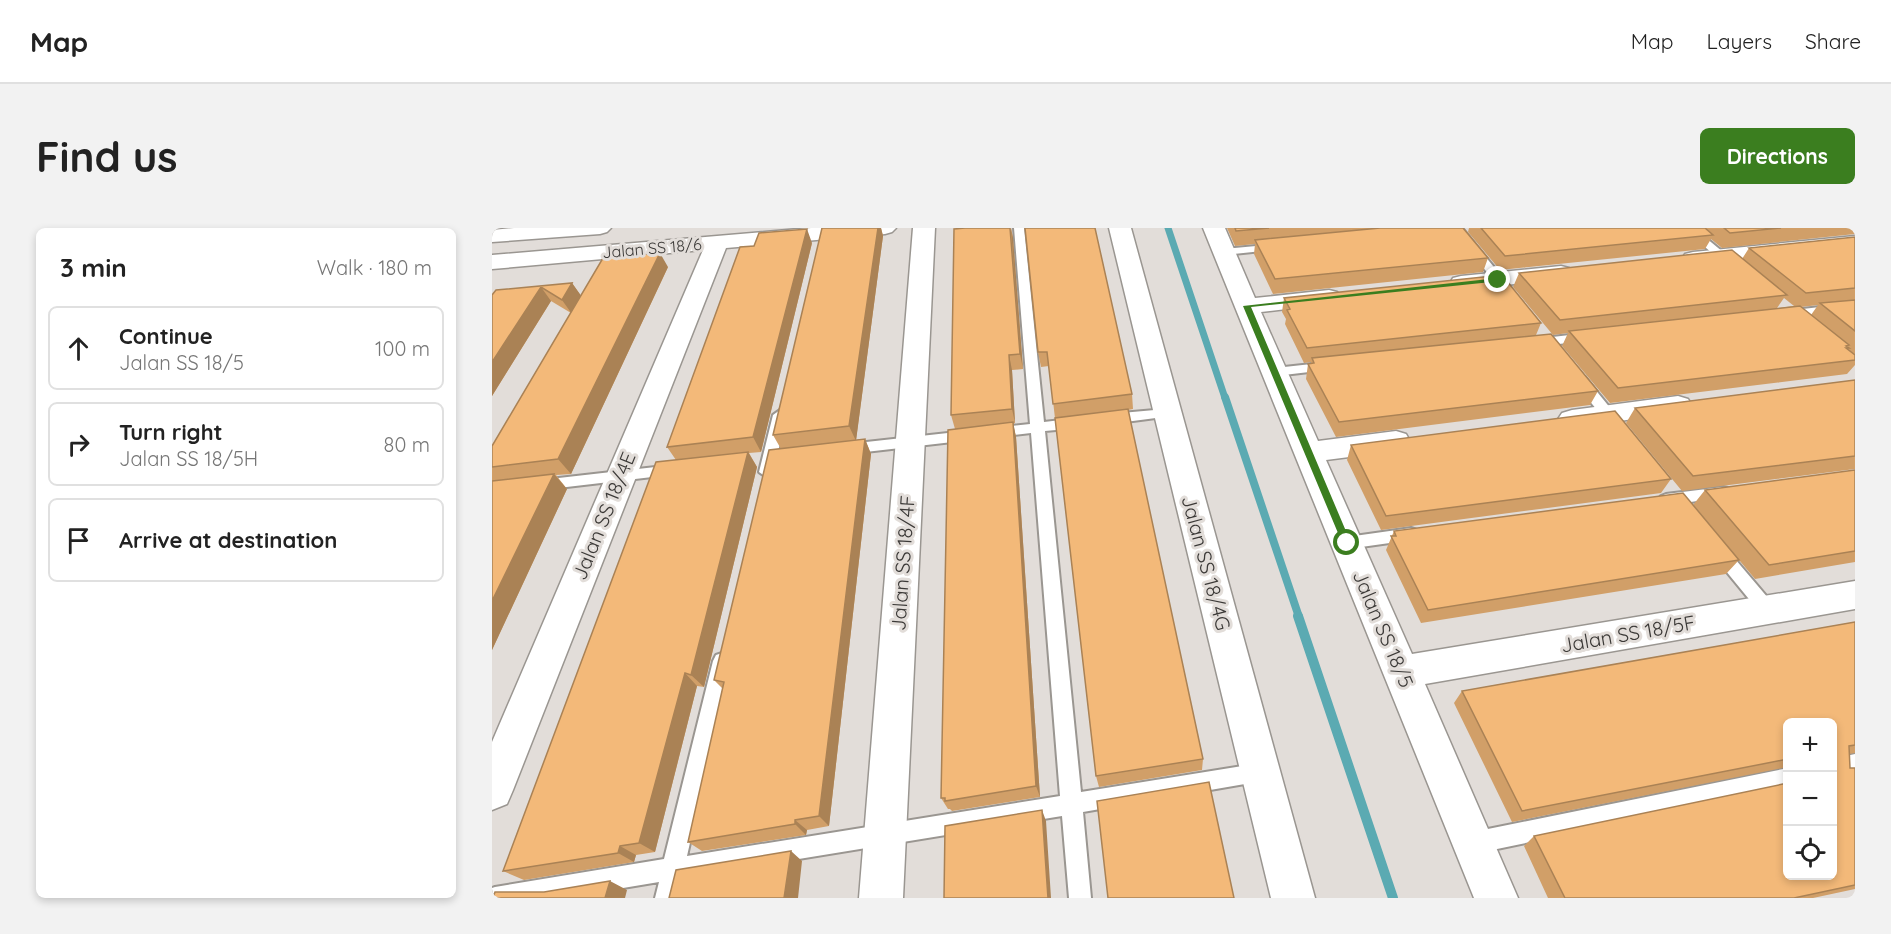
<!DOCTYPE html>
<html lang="en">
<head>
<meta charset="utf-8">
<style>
	:root { --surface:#fff; --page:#f2f2f2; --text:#222; --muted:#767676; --line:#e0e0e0; --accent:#3b7e1f }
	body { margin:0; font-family:Quicksand,sans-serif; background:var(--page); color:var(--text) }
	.controls { position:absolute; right:18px; bottom:18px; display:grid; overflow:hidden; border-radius:9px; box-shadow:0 3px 9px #0003 }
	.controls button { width:54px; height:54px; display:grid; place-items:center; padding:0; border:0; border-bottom:2px solid var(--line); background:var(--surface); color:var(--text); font:30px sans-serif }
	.stop { position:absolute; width:18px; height:18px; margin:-14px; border:4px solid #3b7e1f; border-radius:50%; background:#fff }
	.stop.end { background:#3b7e1f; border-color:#fff; box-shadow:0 2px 6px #0008 }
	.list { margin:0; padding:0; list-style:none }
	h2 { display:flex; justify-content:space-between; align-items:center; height:78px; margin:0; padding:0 24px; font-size:26px }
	h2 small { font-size:20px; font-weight:400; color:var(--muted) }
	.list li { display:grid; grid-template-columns:39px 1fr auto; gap:18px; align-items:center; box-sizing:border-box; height:84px; margin:0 12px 12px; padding:0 12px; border:2px solid var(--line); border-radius:9px }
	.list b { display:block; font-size:22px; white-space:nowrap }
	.list p { margin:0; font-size:20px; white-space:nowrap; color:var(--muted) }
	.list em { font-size:20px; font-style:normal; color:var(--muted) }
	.icon { flex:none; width:33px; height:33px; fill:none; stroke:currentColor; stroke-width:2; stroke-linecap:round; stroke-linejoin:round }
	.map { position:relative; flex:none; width:1363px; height:670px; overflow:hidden; border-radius:9px }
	header { display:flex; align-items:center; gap:36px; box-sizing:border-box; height:84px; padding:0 30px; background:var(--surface); border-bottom:2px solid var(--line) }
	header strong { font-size:28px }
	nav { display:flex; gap:33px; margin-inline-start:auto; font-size:21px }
	.intro { display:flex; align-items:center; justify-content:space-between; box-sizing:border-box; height:144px; padding:0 36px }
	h1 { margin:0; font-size:42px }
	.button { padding:15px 27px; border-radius:9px; background:var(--accent); color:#fff; font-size:21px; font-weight:700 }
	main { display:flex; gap:36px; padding:0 36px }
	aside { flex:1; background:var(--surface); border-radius:9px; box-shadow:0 3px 9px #0003 }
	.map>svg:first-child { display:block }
</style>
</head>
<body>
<header>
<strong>Map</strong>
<nav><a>Map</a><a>Layers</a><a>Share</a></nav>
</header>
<div class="intro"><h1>Find us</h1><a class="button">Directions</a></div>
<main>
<aside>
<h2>3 min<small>Walk · 180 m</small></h2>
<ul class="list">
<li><svg class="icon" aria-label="ahead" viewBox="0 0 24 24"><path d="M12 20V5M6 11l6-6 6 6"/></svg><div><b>Continue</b><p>Jalan SS 18/5</p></div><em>100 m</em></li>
<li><svg class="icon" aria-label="right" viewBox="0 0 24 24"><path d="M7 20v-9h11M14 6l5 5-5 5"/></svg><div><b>Turn right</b><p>Jalan SS 18/5H</p></div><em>80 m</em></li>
<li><svg class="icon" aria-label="arrive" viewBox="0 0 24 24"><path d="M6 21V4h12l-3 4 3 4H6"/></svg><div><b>Arrive at destination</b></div></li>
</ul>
</aside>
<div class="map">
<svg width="1363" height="670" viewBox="0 0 1363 670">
	<rect width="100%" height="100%" fill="#e2ddd9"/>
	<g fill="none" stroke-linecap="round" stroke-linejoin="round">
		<path stroke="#5baab2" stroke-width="7" d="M676 0 733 170"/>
		<path stroke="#5baab2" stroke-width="8" d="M733 169 807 389"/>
		<path stroke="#5baab2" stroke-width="10" d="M806 388 901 670"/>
		<defs>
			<path id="service" d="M522 0H532L552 194 586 190 593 195 586 200 553 203 589 564 769 535 776 538 779 545 776 552 591 584 599 670H577L570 588 190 650 185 670H163L167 654 71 670H0V660L3 659 172 631 221 433 224 427 230 425 236 427 239 433 195 628 568 568 539 205 356 226 349 221 356 216 538 196Z
				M959 0H970L1019 60V64H1011Z
				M1191 0H1202L1243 34V38H1235Z
				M785 16 790 19 789 21 732 27 727 24 732 21Z
				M1363 75V83L1293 91 1287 87 1293 83Z
				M1095 105 1101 109 1099 112 1043 119 1037 115 1043 111Z
				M838 134 843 135 844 138 843 141 783 148 776 144 783 140Z
				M1088 148 1093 149 1128 192 1130 195 1128 198H1118L1083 155 1081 152Z
				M674 181 681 185 679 188 618 196 611 191 618 186Z
				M288 182 295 187 281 244 274 249 267 244 281 187Z
				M181 237 186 238 188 242 186 246 49 262 44 261 41 257 44 253 49 252Z
				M1231 259 1236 260 1239 264 1236 268 1174 278 1169 276 1166 272 1169 268 1174 266Z
				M919 300 925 302 927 306 925 310 919 312 855 321 849 319 847 315 849 311 855 309Z
				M1226 316 1232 318 1282 377 1285 382 1282 387 1276 389 1270 387 1220 326 1218 322 1220 318Z
				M1363 526V546L1340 550V531Z
				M1296 540V560L981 626 973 623 970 615 973 607 981 604Z"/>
			<path id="minor" d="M319 0H404L400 4 393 6 234 20 21 562 15 576 0 582V514L211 22 0 41V27Z
				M421 0H443L411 670H367Z
				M617 0H639L823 670H779Z
				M711 0H733L763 70 837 62 845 64 849 69 845 74 837 76 769 84 826 213 904 203 914 206 918 213 914 220 904 223 834 232 920 426 1363 353V381L933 456 1026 670H982Z
				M1363 8V20L1201 38 1193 36 1190 31 1193 26 1201 24Z
				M1069 38 1077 40 1080 45 1077 50 969 62 961 60 958 55 961 50 969 48Z
				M1186 168 1196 171 1200 177 1196 183 1080 200 1070 197 1066 191 1070 185 1080 182Z"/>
			<path id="secondary" d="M22 0H119L115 4 108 6 0 14V2Z"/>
		</defs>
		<use href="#service" stroke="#9a9691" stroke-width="4"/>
		<use href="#minor" stroke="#9a9691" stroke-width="3"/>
		<use href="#secondary" stroke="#9a9691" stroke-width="3"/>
		<use href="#service" fill="#fff" fill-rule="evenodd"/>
		<use href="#minor" fill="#fff" fill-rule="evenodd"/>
		<use href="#secondary" fill="#fff" fill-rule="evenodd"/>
	</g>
	<path fill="#d19f68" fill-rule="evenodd" d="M330 0H389L391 8 364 212 373 211 379 226 337 598 315 602 314 607 210 623 196 614 231 461 222 452 289 221 281 207Z
		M519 0 521 10 531 141 520 142 523 195 521 196 524 209 548 569 460 583 458 581H456L449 570 463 201 459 187Z
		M533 0 640 166 641 181 636 182 711 531 710 542 607 559 604 548 557 138 549 139 546 124Z
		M735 0H971L996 30 991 44 781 66 762 26 763 16 743 18Z
		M977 0H1363V6L1230 20 1219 11 1213 21 1008 42 976 4Z
		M1363 9V137L1355 146 1118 175 1070 118 1076 105 1061 107 1021 59 1027 45 1250 31 1257 20ZM1292 70 1302 78 1285 80ZM1326 77 1319 87 1309 79Z
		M320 15 269 224 257 225 265 239 212 459 205 458 163 624 144 627 142 634 32 652 11 643 184 232 175 219Z
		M176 39 79 246 64 247 75 261 0 422V218L79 85 59 73 0 168V67L80 55 89 68Z
		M792 70 1049 95 1044 107 1106 163 1098 177 844 209 814 151 816 136H819V134L812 135 793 96 794 91 790 84Z
		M1363 152V241L1190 263 1134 195 1143 180Z
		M859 217 1179 251 1169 265 889 302 855 232Z
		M1363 242V334L1263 351 1201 277 1213 262Z
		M902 303 1247 332 1234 346 929 395 894 322Z
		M1363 394V525L1357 526 1358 540H1363V661L1321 670H1056L1032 618 1042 608 1296 648 1341 495H1296V539L1020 594 962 475 970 463Z"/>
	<path fill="#aa8255" d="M386 0H389L391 8 364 213 357 198Z
		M519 0 521 10 531 141 528 126Z
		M315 1 320 15 269 224 261 209Z
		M168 25 176 39 79 246 66 231Z
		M80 55 90 69 80 86 70 72Z
		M49 59 59 73 0 168V134Z
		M517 127 520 142 523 195 520 181Z
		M521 194 524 209 548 569 544 558Z
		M373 211 379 226 337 598 327 588Z
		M256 224 265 239 212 459 199 447Z
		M62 246 75 261 0 422V373Z
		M193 445 205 458 163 624 147 615Z
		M550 582 554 593 559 670H556Z
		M303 592 315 602 314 607 303 596Z
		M128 618 144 627 142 634 126 625Z
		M299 623 310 633 306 670H292Z
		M118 653 135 662 133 670H113Z"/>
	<path fill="#f3b979" stroke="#aa8255" stroke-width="1.5" d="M330 0H386L357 198 281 207Z
		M473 0H518L528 126 517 127 520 181 459 187 462 1Z
		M533 0H603L640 166 561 176 555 124H546Z
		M743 0H777L744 3Z
		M888 0H971L996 30 783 51 763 12Z
		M989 0H1213L1221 7 1013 28Z
		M1232 0H1289L1238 5Z
		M315 1 261 209 175 219 248 19 262 18 267 5Z
		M1363 9V60L1314 65 1257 20Z
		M1240 22 1295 67 1068 92 1027 45Z
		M168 25 66 231 0 239V218L111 30Z
		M1010 47 1049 95 815 120 795 82 798 81 792 70Z
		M80 55 70 72 49 59 0 134V67L4 62Z
		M1363 72V103L1328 75Z
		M1308 78 1357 117 1354 118 1357 120H1354L1363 127V132L1126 160 1077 103Z
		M1059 106 1106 163 847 194 816 136 822 135 820 130Z
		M1363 152V228L1201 248 1143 180Z
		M636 181 711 531 604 548 563 190Z
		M1123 183 1179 251 894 288 859 217Z
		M521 194 544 558 453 573V570H449L456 202Z
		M373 211 327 588 303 592V596L196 614 232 454 222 452 277 222Z
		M256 224 199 447 193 445 147 615 128 618 126 625 11 643 164 234Z
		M1363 242V323L1277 337 1213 262Z
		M62 246 0 373V253Z
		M1191 265 1247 332 936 382 899 308H904L902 303Z
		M1363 394V517L1357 518 1358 540H1363V657L1302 670H1073L1042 608 1296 555V648H1341V495H1296V531L1030 583 970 463Z
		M717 554 742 670H616L605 573Z
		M550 582 556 670H452L453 598Z
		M299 623 292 670H177L184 642Z
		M118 653 113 670H1L3 664H52Z"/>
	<path fill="#3b7e1f" d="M1006 50 1009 53 759 79 859 315 858 317H851L751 78Z"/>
	<g text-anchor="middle" stroke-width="6" stroke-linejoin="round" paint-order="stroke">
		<g font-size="16" fill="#3b3937" stroke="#e2ddd9">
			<text transform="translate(160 20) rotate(-5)" y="6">Jalan SS 18/6</text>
		</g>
		<g font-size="20" fill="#3b3937" stroke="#e2ddd9">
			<text transform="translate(112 288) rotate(-68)" y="7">Jalan SS 18/4E</text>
			<text transform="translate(411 335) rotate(-86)" y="7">Jalan SS 18/4F</text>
			<text transform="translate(714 335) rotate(75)" y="7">Jalan SS 18/4G</text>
			<text transform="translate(891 401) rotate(67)" y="7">Jalan SS 18/5</text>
			<text transform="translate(1136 406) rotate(-10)" y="7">Jalan SS 18/5F</text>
		</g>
	</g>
</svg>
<div class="controls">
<button>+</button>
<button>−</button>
<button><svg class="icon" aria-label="locate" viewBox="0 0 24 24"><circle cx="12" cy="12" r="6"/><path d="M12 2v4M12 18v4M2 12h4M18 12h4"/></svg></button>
</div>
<div class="stop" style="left:855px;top:315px"></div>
<div class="stop end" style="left:1006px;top:52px"></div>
</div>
</main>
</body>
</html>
